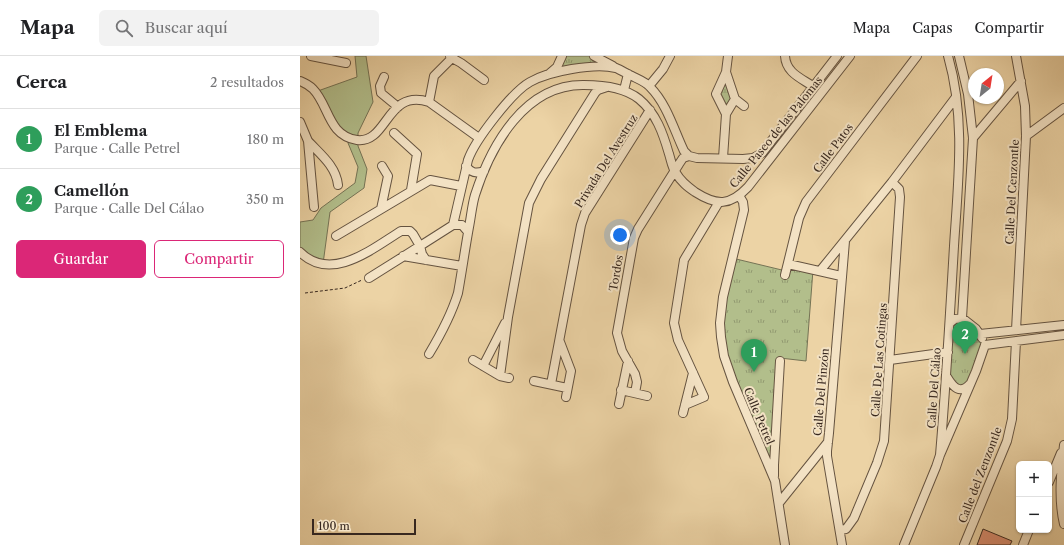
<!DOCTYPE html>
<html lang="es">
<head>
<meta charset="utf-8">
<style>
	:root { --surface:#fff; --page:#f2f2f2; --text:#202124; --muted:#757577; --line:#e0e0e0; --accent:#db2777 }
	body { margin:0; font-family:"Libre Caslon Text",serif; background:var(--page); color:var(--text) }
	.controls { position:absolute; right:12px; bottom:12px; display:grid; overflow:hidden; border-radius:6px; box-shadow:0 1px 3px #0004 }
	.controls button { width:36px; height:36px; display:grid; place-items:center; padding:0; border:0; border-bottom:1px solid var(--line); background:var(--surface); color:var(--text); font:20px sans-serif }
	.compass { position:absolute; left:668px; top:12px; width:36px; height:36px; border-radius:50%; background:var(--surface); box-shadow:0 1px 3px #0004; rotate:30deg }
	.scale { position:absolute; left:12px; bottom:10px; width:104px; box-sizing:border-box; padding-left:4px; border:2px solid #38281f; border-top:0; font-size:11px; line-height:14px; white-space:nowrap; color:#38281f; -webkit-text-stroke:3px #f3e2c4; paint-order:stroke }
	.you { position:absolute; left:320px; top:179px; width:14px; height:14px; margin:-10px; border:3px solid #fff; border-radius:50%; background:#1a73e8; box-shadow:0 0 0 6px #1a73e833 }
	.badge { display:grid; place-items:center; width:26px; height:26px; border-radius:50%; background:var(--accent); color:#fff; font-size:13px; font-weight:700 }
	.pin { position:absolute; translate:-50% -33px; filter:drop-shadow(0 1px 2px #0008) }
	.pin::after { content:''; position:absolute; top:21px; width:14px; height:12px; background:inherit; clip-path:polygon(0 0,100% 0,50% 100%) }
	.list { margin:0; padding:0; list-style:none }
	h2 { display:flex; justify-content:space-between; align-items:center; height:52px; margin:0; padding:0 16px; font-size:17px }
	h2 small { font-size:13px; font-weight:400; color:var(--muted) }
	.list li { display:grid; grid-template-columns:26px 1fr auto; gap:12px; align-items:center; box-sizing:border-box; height:60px; padding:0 16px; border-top:1px solid var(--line) }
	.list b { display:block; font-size:15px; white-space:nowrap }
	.list p { margin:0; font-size:13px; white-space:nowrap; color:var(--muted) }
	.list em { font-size:13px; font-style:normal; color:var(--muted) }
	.actions { display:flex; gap:8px; padding:12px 16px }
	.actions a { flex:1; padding:9px 0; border:1px solid var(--accent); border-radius:6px; text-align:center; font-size:14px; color:var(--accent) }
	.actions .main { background:var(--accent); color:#fff }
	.icon { flex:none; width:22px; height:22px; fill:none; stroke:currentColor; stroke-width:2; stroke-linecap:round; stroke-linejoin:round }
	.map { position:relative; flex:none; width:764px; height:489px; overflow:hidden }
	header { display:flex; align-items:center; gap:24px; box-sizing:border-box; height:56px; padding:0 20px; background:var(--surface); border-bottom:1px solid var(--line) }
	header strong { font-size:19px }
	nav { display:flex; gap:22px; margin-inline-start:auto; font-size:14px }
	.search { width:280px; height:36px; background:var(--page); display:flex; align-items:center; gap:10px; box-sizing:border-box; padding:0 14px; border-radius:6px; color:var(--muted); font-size:15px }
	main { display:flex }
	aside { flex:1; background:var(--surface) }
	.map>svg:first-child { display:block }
</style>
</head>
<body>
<header>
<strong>Mapa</strong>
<div class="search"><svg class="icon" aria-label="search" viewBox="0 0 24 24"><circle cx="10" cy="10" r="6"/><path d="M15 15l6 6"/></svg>Buscar aquí</div>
<nav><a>Mapa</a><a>Capas</a><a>Compartir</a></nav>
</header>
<main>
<aside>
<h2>Cerca<small>2 resultados</small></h2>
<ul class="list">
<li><span class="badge" style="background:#2e9e5b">1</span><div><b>El Emblema</b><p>Parque · Calle Petrel</p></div><em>180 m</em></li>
<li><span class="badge" style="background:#2e9e5b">2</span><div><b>Camellón</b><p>Parque · Calle Del Cálao</p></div><em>350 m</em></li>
</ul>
<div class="actions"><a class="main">Guardar</a><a>Compartir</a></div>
</aside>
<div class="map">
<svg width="764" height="489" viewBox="0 0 764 489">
	<defs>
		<pattern id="park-tufts" width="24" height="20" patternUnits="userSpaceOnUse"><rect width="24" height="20" fill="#b2be8b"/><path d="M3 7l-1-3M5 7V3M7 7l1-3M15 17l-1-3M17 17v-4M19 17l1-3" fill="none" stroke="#929a71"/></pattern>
	</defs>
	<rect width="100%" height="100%" fill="#ecd3a5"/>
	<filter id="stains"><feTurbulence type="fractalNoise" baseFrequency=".005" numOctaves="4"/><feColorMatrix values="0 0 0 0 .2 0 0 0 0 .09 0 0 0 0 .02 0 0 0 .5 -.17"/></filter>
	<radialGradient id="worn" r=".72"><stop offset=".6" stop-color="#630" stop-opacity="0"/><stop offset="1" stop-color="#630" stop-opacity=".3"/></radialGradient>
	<path fill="#b2be8b" stroke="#757355" d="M55 0H66L73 46 58 77V90L67 113 64 132 30 156 23 208 0 196V166L13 164 21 152 55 127 58 111 48 87 49 82 40 77 15 36 57 21Z"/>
	<path fill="url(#park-tufts)" stroke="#757355" d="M262 0H294L317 12 274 13 257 11Z
		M426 16 435 43 426 58 416 38Z
		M432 202 486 215 488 208 513 214 506 305 480 302 474 409 460 392 421 281Z
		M655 263 676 273 685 289 676 315 662 333 647 321 650 267Z"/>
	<path fill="#dc8e71" stroke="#38281f" d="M683 473 712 485 710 489H677Z"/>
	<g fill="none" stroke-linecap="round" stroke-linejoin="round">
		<defs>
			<path id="minor" d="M11 0 46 7
				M294 0 313 10
				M485 0C486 17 501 22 514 31
				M659 0 668 38 673 82 662 262
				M152 2 161 7 184 24
				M250 17 257 11 262 0
				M84 21 80 30 81 37 98 51
				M0 25C5 27 9 29 13 33 29 49 28 80 57 84 88 88 86 32 129 46L179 82
				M349 30 363 13 370 0
				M324 34 328 18
				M435 43 444 50
				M129 46 134 20 152 2 150 0
				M426 58 416 38 426 16 428 0
				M0 66 8 85 14 151
				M94 77 117 98 111 134
				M726 80 764 52
				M673 82 721 25
				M8 85C20 98 36 110 38 129
				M423 102 426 58 435 43 426 16
				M166 110C171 117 176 118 184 115
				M440 141 443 146 444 154 423 241 420 267 421 281 424 300 433 326 475 425 485 489
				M81 153 88 120 82 110
				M153 169H162L168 176
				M36 180 130 124 161 130
				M0 196C31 227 72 193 101 175H110L113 178 120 190 69 222
				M103 200 162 210
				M126 204 122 198 120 190 153 169 168 104C175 84 212 36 230 26 249 15 294 7 316 12 321 14 327 18 332 20 338 23 346 26 350 31 367 48 374 74 384 95L389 100 397 102 443 103 453 102 462 97 537 0
				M488 208 541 220
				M520 215 592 126 656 41
				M485 219 499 162 506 146 617 0
				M650 267 655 263 662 262 676 273 682 282
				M716 274 726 80 725 50 716 0
				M680 278 764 269
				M260 286 271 315 266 341
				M685 289 764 279
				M129 298C141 278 151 260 158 237 162 215 165 193 169 171 171 161 172 149 175 139 191 89 225 28 284 29 303 29 324 31 339 43 356 57 363 77 369 98 371 104 372 112 376 117 381 126 388 131 395 136 417 150 430 150 448 131L550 0
				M173 304 200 320 209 322
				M590 304 648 296
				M183 310 205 267
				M200 320 208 261 229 147 241 123 295 37 298 34 307 31
				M647 321C653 331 660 339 670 328
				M234 325 267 332
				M251 328 281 169 285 157 350 54
				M321 334 347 340
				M335 337 337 326 335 318 322 295 317 277 334 182 338 173 379 108 383 102 389 100
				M319 348 328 305
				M385 349 404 341 378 284 374 267 384 204 419 146
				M383 357 393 317
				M764 389C761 414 758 443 764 468
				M640 399C646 329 650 259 654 190 658 126 666 63 648 0
				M474 420V409L480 305
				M749 426 761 397
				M479 447 528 386
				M540 474 546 473 554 462 577 407 584 385 600 141 599 133 592 126
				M542 489 527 400V395L529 377 545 185
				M604 489 636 411 640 399 676 315 685 289
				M664 489 707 385 712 363 716 285
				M723 489 729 474"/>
		</defs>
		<use href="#minor" stroke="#655340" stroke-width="10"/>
		<path stroke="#38281f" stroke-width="1" stroke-dasharray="3 2" stroke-linecap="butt" d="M5 237 45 232 62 224"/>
		<use href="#minor" stroke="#f3e2c4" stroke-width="8"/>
	</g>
	<g text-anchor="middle" stroke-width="4" stroke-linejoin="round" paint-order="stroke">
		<g font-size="11" fill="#38281f" stroke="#f3e2c4">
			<text transform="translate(476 76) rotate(-51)" y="4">Calle Paseo de las Palomas</text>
			<text transform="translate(533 92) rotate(-53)" y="4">Calle Patos</text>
			<text transform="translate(306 105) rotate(-58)" y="4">Privada Del Avestruz</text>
			<text transform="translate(712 136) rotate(-87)" y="4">Calle Del Cenzontle</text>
			<text transform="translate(316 217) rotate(-80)" y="4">Tordos</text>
			<text transform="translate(579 304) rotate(-86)" y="4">Calle De Las Cotingas</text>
			<text transform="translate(634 332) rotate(-86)" y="4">Calle Del Cálao</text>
			<text transform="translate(521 336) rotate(-85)" y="4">Calle Del Pinzón</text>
			<text transform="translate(459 360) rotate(67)" y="4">Calle Petrel</text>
			<text transform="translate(680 419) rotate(-69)" y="4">Calle del Zenzontle</text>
		</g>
	</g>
	<rect width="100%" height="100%" filter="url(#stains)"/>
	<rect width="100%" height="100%" fill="url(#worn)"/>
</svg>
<div class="controls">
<button>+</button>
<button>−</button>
</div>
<svg class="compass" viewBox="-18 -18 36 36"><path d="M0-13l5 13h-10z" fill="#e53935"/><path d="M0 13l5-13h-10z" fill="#757577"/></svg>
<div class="scale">100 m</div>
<div class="you"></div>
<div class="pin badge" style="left:454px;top:316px;background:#2e9e5b">1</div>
<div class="pin badge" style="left:665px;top:298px;background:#2e9e5b">2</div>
</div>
</main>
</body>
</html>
